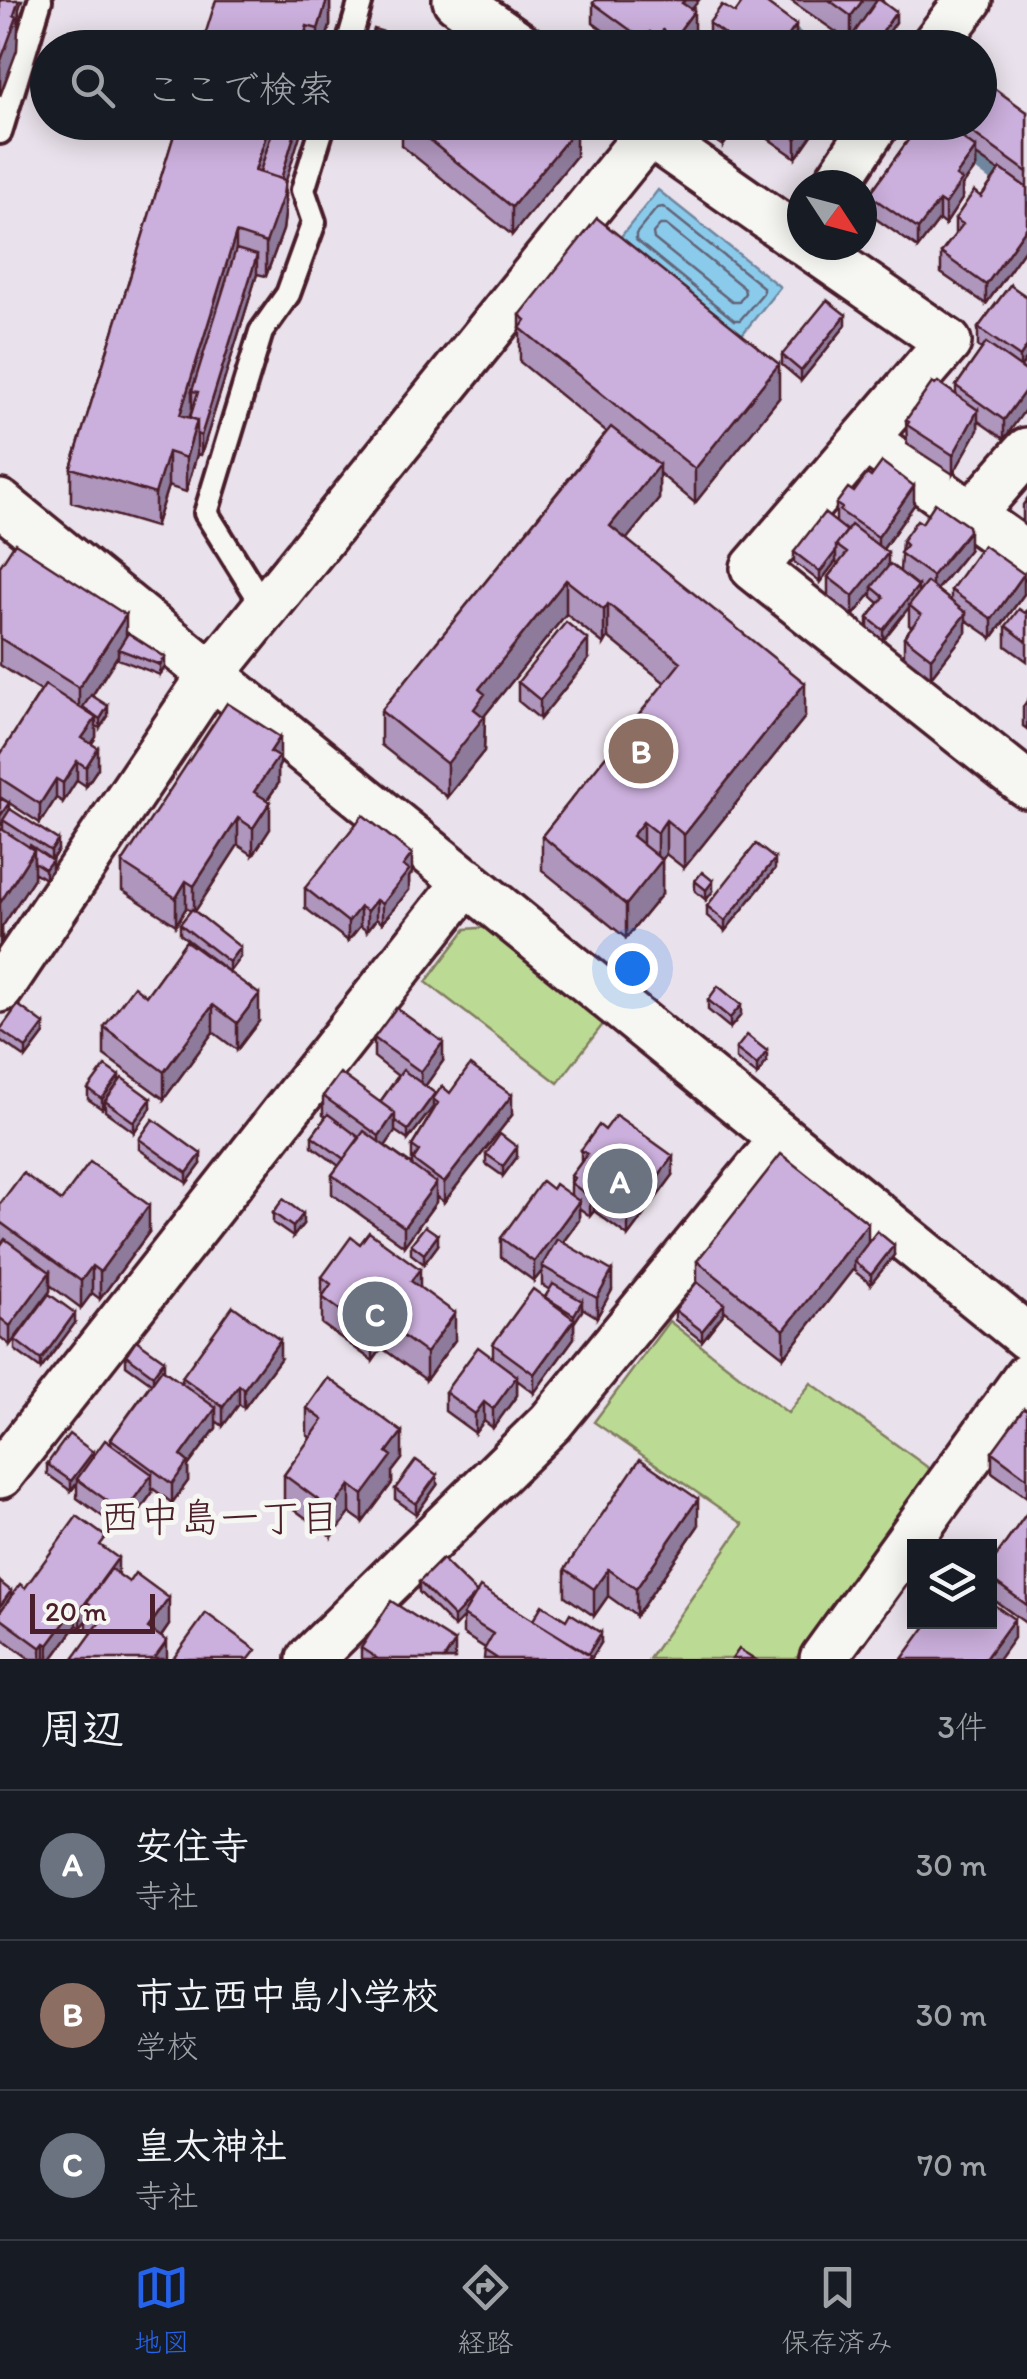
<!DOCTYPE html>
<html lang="ja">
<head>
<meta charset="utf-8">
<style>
	:root { --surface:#171b24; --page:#242831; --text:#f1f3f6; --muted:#9ea1a6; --line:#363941; --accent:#2563eb }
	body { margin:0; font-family:Itim,"Klee One",sans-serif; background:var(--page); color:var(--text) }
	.controls { position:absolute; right:30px; bottom:30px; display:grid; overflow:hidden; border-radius:0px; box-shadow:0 5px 25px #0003 }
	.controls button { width:90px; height:90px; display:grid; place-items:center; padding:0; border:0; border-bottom:2px solid var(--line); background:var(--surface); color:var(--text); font:50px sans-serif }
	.compass { position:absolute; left:787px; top:170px; width:90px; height:90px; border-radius:50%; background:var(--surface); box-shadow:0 5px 25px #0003; rotate:126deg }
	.scale { position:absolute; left:30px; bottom:25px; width:125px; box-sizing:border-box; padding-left:10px; border:5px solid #4a1f2b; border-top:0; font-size:28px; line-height:35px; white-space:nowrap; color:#4a1f2b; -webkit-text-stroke:8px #f6f6f2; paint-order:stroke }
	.you { position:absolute; left:632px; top:968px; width:35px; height:35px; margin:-25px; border:8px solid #fff; border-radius:50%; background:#1a73e8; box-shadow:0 0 0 15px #1a73e833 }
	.badge { display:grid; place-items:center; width:65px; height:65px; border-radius:50%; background:var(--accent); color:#fff; font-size:32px; font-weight:700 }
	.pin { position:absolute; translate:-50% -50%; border:5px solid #fff; box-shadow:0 2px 10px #0006 }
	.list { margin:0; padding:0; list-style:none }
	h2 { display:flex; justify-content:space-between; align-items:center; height:130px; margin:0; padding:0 40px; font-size:42px }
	h2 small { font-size:32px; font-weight:400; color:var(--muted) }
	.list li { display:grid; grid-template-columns:65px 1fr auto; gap:30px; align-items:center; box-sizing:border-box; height:150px; padding:0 40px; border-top:2px solid var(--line) }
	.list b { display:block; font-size:38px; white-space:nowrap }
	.list p { margin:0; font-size:32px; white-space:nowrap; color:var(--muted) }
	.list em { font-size:32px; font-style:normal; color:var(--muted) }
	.icon { flex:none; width:55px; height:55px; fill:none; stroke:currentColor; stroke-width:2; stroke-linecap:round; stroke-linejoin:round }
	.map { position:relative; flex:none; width:1027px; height:1659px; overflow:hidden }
	.search { position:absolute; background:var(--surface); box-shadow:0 5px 25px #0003; left:30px; right:30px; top:30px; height:110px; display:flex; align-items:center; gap:25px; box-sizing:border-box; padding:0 35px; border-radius:55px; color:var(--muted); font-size:38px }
	.sheet { height:580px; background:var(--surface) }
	nav { display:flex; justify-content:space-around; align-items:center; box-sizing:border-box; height:140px; border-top:2px solid var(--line); background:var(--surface); font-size:28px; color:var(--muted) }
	nav a { display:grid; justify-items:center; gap:5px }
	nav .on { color:var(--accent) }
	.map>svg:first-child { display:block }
</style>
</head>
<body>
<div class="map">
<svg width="1027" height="1659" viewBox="0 0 1027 1659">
	<rect width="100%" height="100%" fill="#e9e1eb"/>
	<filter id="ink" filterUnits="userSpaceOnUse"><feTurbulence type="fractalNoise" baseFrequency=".01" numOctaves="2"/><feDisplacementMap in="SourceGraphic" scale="20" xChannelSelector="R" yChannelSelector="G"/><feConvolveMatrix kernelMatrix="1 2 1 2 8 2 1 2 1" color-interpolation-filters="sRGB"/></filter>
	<g filter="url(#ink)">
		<path fill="#bbdb94" stroke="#827d60" stroke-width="2.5" d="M491 927 607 1019 558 1083 426 982 466 929Z
			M669 1321 788 1413 811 1383 930 1469 796 1659H649L743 1524 594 1422Z"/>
		<path fill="#8acbeb" stroke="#70869e" stroke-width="2.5" d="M658 190 780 287 740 337 619 239Z"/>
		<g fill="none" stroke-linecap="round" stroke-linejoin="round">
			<path stroke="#646478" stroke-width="2.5" d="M663 207 763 287V293L740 320H734L636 240V234L657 208Z
				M660 225H666L744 288 745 293 739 302H732L654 239 653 233Z"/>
			<path stroke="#70869e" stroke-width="12" d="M786 28 812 48
				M965 154 1027 201"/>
			<defs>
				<path id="service" d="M347 48 361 0
					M0 132 40 0
					M265 608 206 513 261 332 288 294 314 222 303 190 324 122"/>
				<path id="minor" d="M456 0 524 48
					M932 48 969 0
					M632 122 802 241
					M835 185 877 122
					M808 245 948 342 754 568 1027 785
					M865 439 1027 555
					M0 503 1027 1337
					M971 515 1027 451
					M0 989 212 674 648 134
					M0 1475 467 881
					M310 1659 551 1422 783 1139
					M823 1659 1027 1377"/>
			</defs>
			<use href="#service" stroke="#4a1f2b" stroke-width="30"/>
			<use href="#minor" stroke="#4a1f2b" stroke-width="52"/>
			<use href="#service" stroke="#f6f6f2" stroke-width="22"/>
			<use href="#minor" stroke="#f6f6f2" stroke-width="45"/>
		</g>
		<path fill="#af96bd" stroke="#4a1f2b" stroke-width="2.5" fill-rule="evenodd" d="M330 0V26L323 48H201Z
			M790 0H882L896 22 878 48H853L852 43Z
			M593 3 692 10 694 30 681 48H627L593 23Z
			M735 13 796 44 794 48H717L709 42V23Z
			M1027 112V246L986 304 941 273V253L955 235V219L981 197 999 171 976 155V167L962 186V199L945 225 939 220 918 248 869 214V195L921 122H980Z
			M178 122 285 184V214L283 230 266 276 257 274 201 455 197 454 186 492 168 486 155 527 71 502V468Z
			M402 122H568L576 156 512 235 402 146Z
			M694 122H740L723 146 694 126Z
			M763 122H821L796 158 763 135Z
			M1010 285 1027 388 1004 439 978 421V430L953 474 907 444 906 420 956 395V386L982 349 978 347V328Z
			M520 315 779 398 695 503 659 473V499L626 539 805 717 684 868 666 854 662 860V894L626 938 542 870V836L665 683 608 637 604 644 566 614 485 715 484 751 447 797 381 745V711L606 432 520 362Z
			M846 325 801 381 782 365V355Z
			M854 492 914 505 883 549 888 566 900 571 902 541 969 550 937 590 951 601V590L1024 594 992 638 966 620V632L931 677 904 656V637L912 627 909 625V607L883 640 868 628V618L879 603 872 597V592L853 616 828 596V577L837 565 836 561 820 582 794 562V552L836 523V504Z
			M1027 499V527L1023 524V505Z
			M0 566 126 636 165 667 160 675 118 659V655L92 696 108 716 100 728 96 726V737L91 744 98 768 86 786 77 780 63 802 56 798 40 823 0 797V755L41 691 0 665Z
			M1027 611V661L1006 646V626Z
			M588 660 540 719 518 701V682Z
			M1027 701V729L1023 726V707Z
			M280 764 278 768V784L267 800 270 829 253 855 238 845 195 911 240 957 229 972 180 934V924L191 911 186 908 176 925 122 890V863Z
			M0 798 9 812 58 850 52 859V870L45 879 34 872V878L2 927V940L0 944 3 830V822L0 826Z
			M775 869 725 931 707 916V906Z
			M412 873 409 877V890L382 923 376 919 367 931 360 926 348 941 305 908V888Z
			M695 881 713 891 706 900 695 891Z
			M186 941 259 1021 237 1050 213 1032 164 1099 104 1055V1027L146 996Z
			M708 1000 741 1015 730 1028 708 1010Z
			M0 1030 44 1034 26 1058 0 1040Z
			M374 1038 443 1061 425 1086 435 1096 450 1093 512 1115 444 1202 436 1196V1202L404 1246 332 1194V1175L339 1166 312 1146V1136L326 1117 323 1115V1096L380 1102 398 1076 374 1057ZM433 1107V1111L412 1146V1165L385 1146 395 1131 408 1140Z
			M736 1049 767 1061 757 1075 736 1059Z
			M119 1083 151 1108 134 1132 105 1111V1104L102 1109 88 1099V1089Z
			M139 1139 201 1164 187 1183 139 1149Z
			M581 1150 673 1175 628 1236 594 1211 590 1216 579 1208V1220L563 1242 612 1290 597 1317 582 1308 574 1323V1338L534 1393 517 1380V1395L493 1428 484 1421 475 1433 445 1411V1392L493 1358V1344L545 1297 550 1290 542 1285V1271L534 1281 501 1257V1238L552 1189 571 1195V1176L581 1163Z
			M486 1154 517 1157 503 1176 486 1164Z
			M61 1201 149 1232 100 1299 92 1293 81 1308 50 1285V1291L10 1345 0 1337V1204Z
			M273 1213 303 1224 293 1237 273 1223Z
			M868 1243 894 1255 871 1284 854 1271V1268L784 1357 724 1310V1313L702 1341 675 1320V1310L697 1282V1261Z
			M411 1244 438 1245 424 1264 411 1254Z
			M322 1277 420 1287 455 1340 426 1380 382 1348 373 1361 322 1324Z
			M75 1323 41 1369 15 1350V1340Z
			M126 1355 163 1370 182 1384V1377L280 1359 244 1408 239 1404 223 1426 216 1421V1428L188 1466V1481L172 1503 152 1488V1493L124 1532 77 1498V1483L71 1491 47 1474V1464L93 1458 111 1444V1439L151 1383 126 1365Z
			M307 1408 402 1459 392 1472V1483L363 1522 350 1513 332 1537 284 1502V1475L311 1438 307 1435Z
			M1027 1410V1497L992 1472V1452Z
			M437 1485 416 1514 395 1499V1489Z
			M1027 1513V1624L990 1597V1565Z
			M698 1526 636 1616 608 1596 594 1616 565 1596V1569Z
			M106 1549 118 1575 169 1625 161 1637 167 1659 92 1633 87 1629V1620L81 1628 77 1625 52 1659H30L0 1637V1582L11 1597 25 1588Z
			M419 1582 477 1593 533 1620 601 1643 591 1659H484L485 1648 463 1634V1617L454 1627 419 1592Z
			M361 1648 455 1659H361Z"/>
		<path fill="#8e7a9a" stroke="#4a1f2b" stroke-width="2.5" d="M16 0H22L19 9 17 50 0 96V63Z
			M327 0H330V26L323 48H318V29Z
			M685 0H699L682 22V3Z
			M863 0H882L855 38 852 36 851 43V16Z
			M694 11V30L681 48H674V38Z
			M896 12V22L878 48H871Z
			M796 25V44L794 48H780Z
			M307 26V48H301Z
			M663 30V48H658V37Z
			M650 32V48H644V40Z
			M270 122H280L260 186 255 171Z
			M298 122H304L285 184V214L283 230 266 276V243L277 192Z
			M727 122H740L723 146V127Z
			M808 122H821L796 158V139Z
			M576 129V156L512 235V207Z
			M976 148V167L962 186V199L945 225V205L956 176Z
			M939 201V220L918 248V229Z
			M1027 227V246L986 304V285Z
			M236 233V267L192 391V409L180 449V415Z
			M257 255V274L201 455V436Z
			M846 315V325L801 381V371Z
			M1027 346V366L1020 376V357Z
			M779 364V398L695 503V469Z
			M1027 388V407L1004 439V420Z
			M978 410V430L953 474V455Z
			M197 420V454L186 492V458Z
			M168 452V486L155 527V494Z
			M659 465V499L610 560V526Z
			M914 486V505L878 556V537Z
			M969 531V550L932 595V576Z
			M836 551V561L820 582V572Z
			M888 553V572L872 587V592L853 616V596Z
			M1024 574V594L992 638V619Z
			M566 580V614L485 715 484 751 447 797V764L474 709 479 689Z
			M918 586V596L883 640V630Z
			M608 604V637L604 644V610Z
			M966 613V632L931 677V658Z
			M126 615V642L118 649V655L79 716V688Z
			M588 640V660L540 719V700Z
			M165 657V667L160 675V665Z
			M805 683V717L684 868V835Z
			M108 706V716L100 728V719Z
			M96 718V737L82 758V738Z
			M280 737V764L278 768V784L254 819V792L270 752Z
			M98 748V768L86 786V767Z
			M77 761V780L63 802V783Z
			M56 779V798L40 823V804Z
			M270 802V829L253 855V828Z
			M9 803V813L0 826V816Z
			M238 818V845L194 913V886Z
			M666 820V854L657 866V833Z
			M643 822V855L632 836Z
			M58 840V850L51 861V851Z
			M34 850V878L2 927V940L0 944V903Z
			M412 854V873L409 877V890L382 923V904L403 866Z
			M775 859V869L725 931V921Z
			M52 860V870L45 879V869Z
			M662 860V894L626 938V905Z
			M186 881V908L176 925V898Z
			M713 881V891L706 900V890Z
			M376 900V919L367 931V911Z
			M360 907V926L348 941V922Z
			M240 947V957L229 972V962Z
			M259 994V1021L237 1050V1023Z
			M213 1005V1032L164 1099V1072Z
			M741 1005V1015L730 1028V1018Z
			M44 1024V1034L26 1058V1048Z
			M443 1042V1061L421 1092V1072Z
			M767 1051V1061L757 1075V1065Z
			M119 1076V1086L105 1101 102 1109V1099Z
			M435 1093 433 1099V1107L408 1140V1130Z
			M512 1095V1115L444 1202V1183Z
			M151 1099V1108L134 1132V1122Z
			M395 1113V1132L379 1155V1136Z
			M517 1147V1157L503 1176V1166Z
			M201 1154V1164L187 1183V1173Z
			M673 1156V1175L628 1236V1217Z
			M436 1183V1202L404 1246V1227Z
			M594 1192V1211L590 1216V1197Z
			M579 1201V1220L544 1268 542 1266V1271L534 1281V1262Z
			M149 1205V1232L100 1299V1272Z
			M303 1214V1224L293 1237V1227Z
			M868 1223V1250L854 1261V1268L784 1357V1330Z
			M438 1235V1245L424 1264V1254Z
			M894 1245V1255L871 1284V1275Z
			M92 1266V1293L81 1308V1281Z
			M420 1269V1296L411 1281Z
			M612 1271V1290L597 1317V1298Z
			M50 1272V1291L10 1345V1326Z
			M582 1301V1311L574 1323V1338L534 1393V1374L574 1320V1315Z
			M724 1304V1313L702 1341V1331Z
			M75 1313V1323L41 1369V1360Z
			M455 1313V1340L426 1380V1353Z
			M382 1321V1348L373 1361V1334Z
			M280 1340V1359L244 1408V1389Z
			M164 1360V1370L153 1385V1375Z
			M517 1376V1395L493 1428V1409Z
			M239 1385V1404L223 1426V1407Z
			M484 1402V1421L475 1433V1414Z
			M216 1408V1428L188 1466V1481L172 1503V1484L181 1456Z
			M402 1432V1459L392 1472V1483L363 1522V1495L387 1452Z
			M93 1452V1462L77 1479V1483L71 1491V1481Z
			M152 1474V1493L124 1532V1513Z
			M437 1475V1485L416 1514V1504Z
			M350 1485V1513L332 1537V1510Z
			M698 1499V1526L636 1616V1589Z
			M118 1558V1577L87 1602V1620L81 1628V1609Z
			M608 1569V1596L594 1616V1589Z
			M11 1591V1601L0 1616V1606Z
			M477 1593V1603L454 1627V1617Z
			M169 1598V1625L148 1655V1628Z
			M77 1606V1625L52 1659H48V1645Z
			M1014 1619V1638L999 1659H985Z
			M601 1633V1643L591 1659H585Z
			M167 1641V1659H154Z
			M455 1642V1659H444Z
			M45 1643V1659H41V1648Z"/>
		<path fill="#cbafdc" stroke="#4a1f2b" stroke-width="2.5" d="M0 0H19L14 15 17 17 0 63Z
			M216 0H327L318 29 307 26 301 48H201Z
			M595 0H685L682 3 694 11 674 38 663 30 658 37 650 32 644 40 593 3Z
			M744 0H762L796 25 780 48H743L709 23 722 5 735 13Z
			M829 0H863L851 16Z
			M877 0H880L896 12 871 48H867L852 36Z
			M374 29 394 35 390 48H368Z
			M466 40 475 48H460Z
			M308 42 321 46V48H306Z
			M980 78 1027 112V172L958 122H980Z
			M178 122H270L255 171 285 180 283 196 266 243 236 233 180 415 197 420 186 458 168 452 155 494 71 468Z
			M275 122H298L281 179 260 172Z
			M407 122H568L576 129 512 207Z
			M772 122H808L796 139Z
			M921 122H940L976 148 956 176 962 180 945 205 939 201 918 229 869 195Z
			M1001 169 1027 188V227L986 285 941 253 963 224 955 219 974 191 981 197Z
			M597 218 779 364 695 469 520 328 526 320 520 315Z
			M236 249 257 255 201 436 197 434V420L190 418 198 392 192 391Z
			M1010 285 1027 297V346L1020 357 978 328Z
			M827 300 846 315 801 371 782 355Z
			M986 343 1027 372V388L1004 420 956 386Z
			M1027 358V372L1021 367Z
			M938 382 978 410 953 455 907 425 909 422 906 420 932 383 935 385Z
			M611 427 659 465 610 526 805 683 684 835 666 820 657 833 643 822 632 836 662 860 626 905 542 836 681 662 608 604 604 610 566 580 479 689 485 694 474 709 484 717 447 764 381 711Z
			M882 462 914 486 878 537 840 511 842 508 836 504 848 488 854 492 867 474 871 477Z
			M935 503 968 526 969 531 932 576 900 553 906 545 902 541 917 520 922 523Z
			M824 513 847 531 836 545V551L820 572 794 552Z
			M851 525 888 553 853 596 828 577 847 553 836 545Z
			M15 543 126 615 79 688 0 638V566Z
			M983 545 1024 574 992 619 951 590Z
			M890 564 918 586 883 630 868 618 884 597 872 587Z
			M927 582 966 613 931 658 904 637 921 615 909 605Z
			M1019 609 1025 613 1027 611V642L1006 626Z
			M566 622 588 640 540 700 518 682Z
			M128 633 165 657 160 665 118 649Z
			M45 685 96 718 82 738 98 748 86 767 77 761 63 783 56 779 40 804 0 778V755Z
			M91 695 108 706 100 719 83 707Z
			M227 703 280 737 270 752 278 757 254 792 270 802 253 828 238 818 194 886 186 881 176 898 122 863Z
			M0 798 9 803 0 816Z
			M10 809 58 840 51 851 3 820Z
			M363 815 412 854 403 866 409 870 382 904 376 900 367 911 360 907 348 922 305 888Z
			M0 828 34 850 0 903Z
			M756 844 775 859 725 921 707 906Z
			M30 845 52 860 45 869 34 862V850L29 847Z
			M702 872 713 881 706 890 695 881Z
			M192 909 240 947 229 962 180 924Z
			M186 941 259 994 237 1023 213 1005 164 1072 104 1027 134 986 146 996Z
			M718 986 741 1005 730 1018 708 1000Z
			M18 1005 44 1024 26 1048 0 1030Z
			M396 1008 443 1042 421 1072 374 1038Z
			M747 1035 767 1051 757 1065 736 1049Z
			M470 1065 512 1095 444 1183 413 1160 419 1151 412 1146 438 1103 433 1099 442 1086 450 1093Z
			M105 1066 119 1076 102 1099 88 1089Z
			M403 1070 435 1093 408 1130 395 1121V1113L380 1102Z
			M340 1073 395 1113 379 1136 323 1096Z
			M122 1078 151 1099 134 1122 105 1101Z
			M328 1114 360 1138 344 1159 312 1136Z
			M616 1115 673 1156 628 1217 594 1192 590 1197 571 1183 574 1178 571 1176 587 1154 581 1150 599 1125 605 1130Z
			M153 1119 201 1154 187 1173 139 1139Z
			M364 1131 436 1183 404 1227 332 1175Z
			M500 1134 517 1147 503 1166 486 1154Z
			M781 1154 868 1223 784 1330 697 1261Z
			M90 1162 149 1205 100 1272 92 1266 81 1281 0 1222V1204L23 1173 61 1201Z
			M542 1181 552 1189 555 1184 579 1201 534 1262 501 1238Z
			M283 1199 303 1214 293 1227 273 1213Z
			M425 1226 438 1235 424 1254 411 1244Z
			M877 1231 894 1245 871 1275 854 1261Z
			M369 1232 420 1269 411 1281 455 1313 426 1353 382 1321 373 1334 322 1297 331 1284 322 1277 351 1237 360 1244Z
			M5 1239 50 1272 10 1326 0 1318V1246Z
			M557 1239 612 1271 597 1298 542 1266Z
			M697 1282 724 1304 702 1331 675 1310Z
			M553 1284 582 1301 574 1315 545 1297Z
			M533 1289 574 1319 534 1374 493 1344Z
			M49 1294 75 1313 41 1360 15 1340Z
			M233 1306 280 1340 244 1389 239 1385 223 1407 182 1377Z
			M136 1340 164 1360 153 1375 126 1355Z
			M478 1347 517 1376 493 1409 484 1402 475 1414 445 1392Z
			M162 1369 216 1408 181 1456 188 1462 172 1484 111 1439Z
			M328 1378 402 1432 387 1452 392 1456 363 1495 350 1485 332 1510 284 1475 323 1420 307 1408Z
			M1024 1408 1027 1410V1478L992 1452Z
			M69 1434 93 1452 71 1481 47 1464Z
			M105 1440 152 1474 124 1513 77 1479Z
			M640 1459 698 1499 636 1589 608 1569 594 1589 565 1569Z
			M416 1460 437 1475 416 1504 395 1489Z
			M1027 1513V1605L990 1578V1565Z
			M77 1516 106 1537 100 1545 118 1558 81 1609 77 1606 48 1645 45 1643 41 1648 0 1618V1612L20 1584 25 1588Z
			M442 1559 477 1593 454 1617 419 1582Z
			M111 1569 129 1582 135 1573 169 1598 148 1628 167 1641 154 1659H73L105 1615 87 1602Z
			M0 1582 11 1591 0 1606Z
			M480 1587 590 1656 588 1659H498L484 1650 493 1634 463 1615Z
			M391 1601 455 1642 444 1659H378L361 1648Z
			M990 1602 1014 1619 985 1659H902L929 1622H990Z
			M542 1605 566 1620 570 1613 601 1633 588 1654 533 1620Z
			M206 1613 256 1650 249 1659H173Z
			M739 1649 755 1659H732Z"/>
	</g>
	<g text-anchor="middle" stroke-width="10" stroke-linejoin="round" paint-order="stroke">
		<g font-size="40" fill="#4a1f2b" stroke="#f6f6f2">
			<text x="220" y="1531">西中島一丁目</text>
		</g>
	</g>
</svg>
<div class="controls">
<button><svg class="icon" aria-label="layers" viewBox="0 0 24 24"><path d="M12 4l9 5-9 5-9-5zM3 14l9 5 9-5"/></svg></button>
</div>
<svg class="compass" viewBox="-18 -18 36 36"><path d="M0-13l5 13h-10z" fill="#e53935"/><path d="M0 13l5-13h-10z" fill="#9ea1a6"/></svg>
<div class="scale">20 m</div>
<div class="you"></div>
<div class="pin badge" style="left:620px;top:1181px;background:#6b7280">A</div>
<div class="pin badge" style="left:641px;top:751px;background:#8d6e63">B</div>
<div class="pin badge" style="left:375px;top:1314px;background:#6b7280">C</div>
<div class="search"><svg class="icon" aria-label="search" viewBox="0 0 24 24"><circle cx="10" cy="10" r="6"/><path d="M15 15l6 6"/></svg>ここで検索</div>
</div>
<section class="sheet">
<h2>周辺<small>3件</small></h2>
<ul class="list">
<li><span class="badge" style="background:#6b7280">A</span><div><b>安住寺</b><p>寺社</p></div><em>30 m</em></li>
<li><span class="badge" style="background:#8d6e63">B</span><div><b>市立西中島小学校</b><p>学校</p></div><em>30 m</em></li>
<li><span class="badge" style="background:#6b7280">C</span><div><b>皇太神社</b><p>寺社</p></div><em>70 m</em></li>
</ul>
</section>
<nav>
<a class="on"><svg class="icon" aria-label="map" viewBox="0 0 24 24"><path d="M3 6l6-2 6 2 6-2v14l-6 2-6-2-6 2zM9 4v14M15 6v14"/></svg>地図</a>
<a><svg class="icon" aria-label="directions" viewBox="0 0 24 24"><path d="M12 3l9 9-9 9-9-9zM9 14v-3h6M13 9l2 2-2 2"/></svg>経路</a>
<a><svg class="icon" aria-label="saved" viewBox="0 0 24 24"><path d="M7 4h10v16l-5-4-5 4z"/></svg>保存済み</a>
</nav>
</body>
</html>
